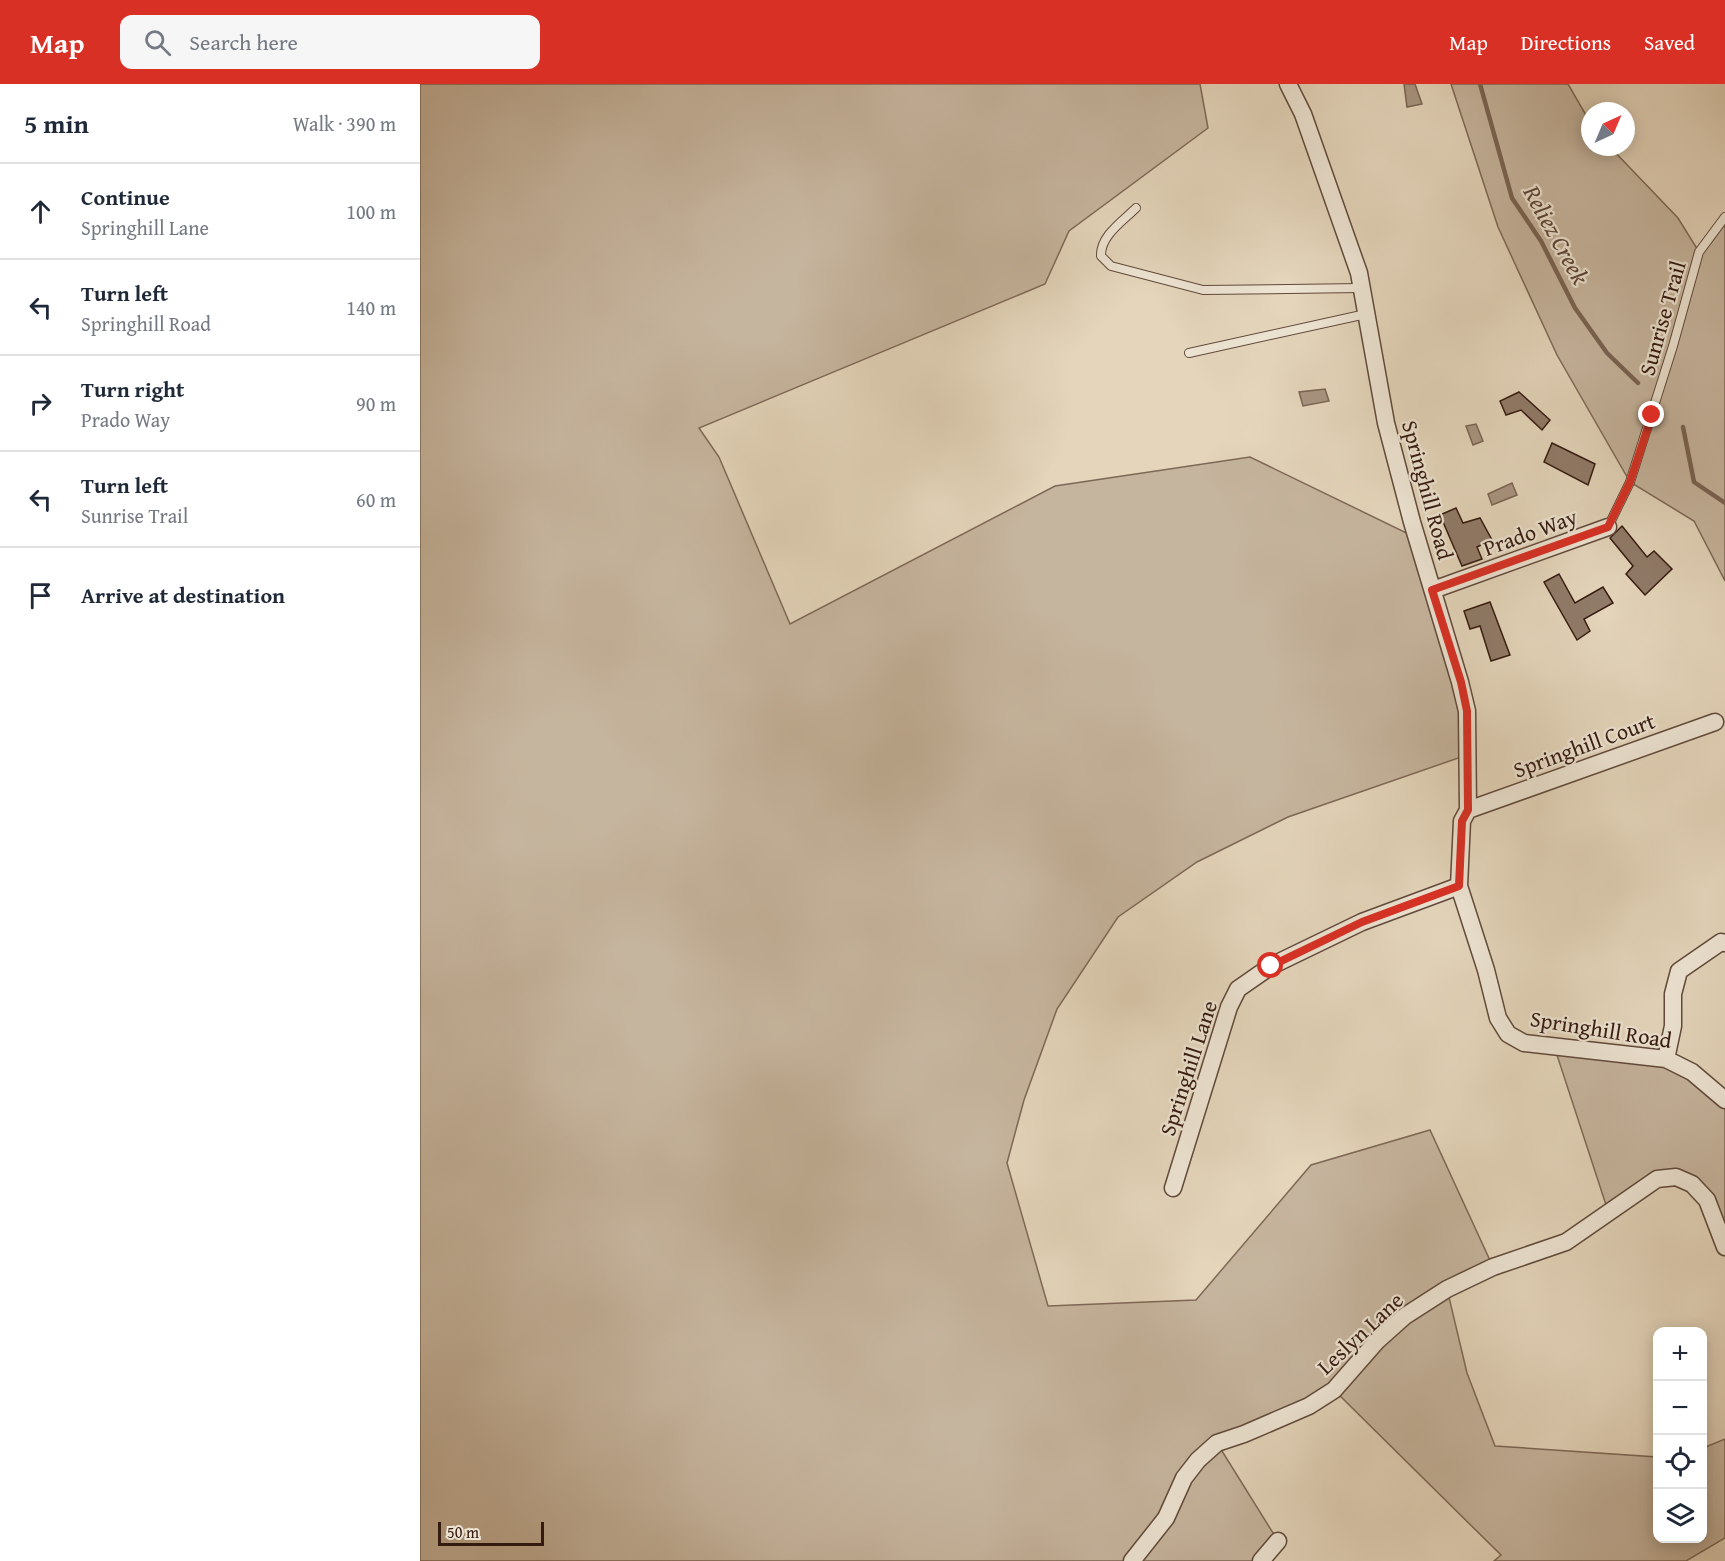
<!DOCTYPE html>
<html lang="en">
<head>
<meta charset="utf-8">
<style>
	:root { --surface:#fff; --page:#f6f6f7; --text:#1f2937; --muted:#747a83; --line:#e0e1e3; --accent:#d93025 }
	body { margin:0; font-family:"Gentium Book Plus",serif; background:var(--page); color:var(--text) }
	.controls { position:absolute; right:18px; bottom:18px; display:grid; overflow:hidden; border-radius:12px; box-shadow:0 3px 15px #0003 }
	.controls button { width:54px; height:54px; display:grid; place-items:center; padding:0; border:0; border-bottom:2px solid var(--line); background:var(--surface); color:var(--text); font:30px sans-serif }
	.compass { position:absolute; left:1161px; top:18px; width:54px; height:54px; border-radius:50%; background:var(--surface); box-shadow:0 3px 15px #0003; rotate:44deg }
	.scale { position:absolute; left:18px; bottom:15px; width:106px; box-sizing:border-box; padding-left:6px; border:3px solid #351a10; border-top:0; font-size:16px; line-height:21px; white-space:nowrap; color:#351a10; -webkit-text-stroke:4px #ede4d3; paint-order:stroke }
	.stop { position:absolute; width:18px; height:18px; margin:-14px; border:4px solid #d93025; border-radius:50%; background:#fff }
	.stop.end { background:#d93025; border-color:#fff; box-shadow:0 2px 6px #0008 }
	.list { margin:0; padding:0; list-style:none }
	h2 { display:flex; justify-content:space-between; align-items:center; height:78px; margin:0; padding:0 24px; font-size:26px }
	h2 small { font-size:20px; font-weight:400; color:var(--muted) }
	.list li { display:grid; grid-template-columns:39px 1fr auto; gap:18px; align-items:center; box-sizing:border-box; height:96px; padding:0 24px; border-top:2px solid var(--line) }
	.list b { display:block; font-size:22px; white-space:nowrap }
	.list p { margin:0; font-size:20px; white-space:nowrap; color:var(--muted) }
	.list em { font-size:20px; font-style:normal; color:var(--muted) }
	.icon { flex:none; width:33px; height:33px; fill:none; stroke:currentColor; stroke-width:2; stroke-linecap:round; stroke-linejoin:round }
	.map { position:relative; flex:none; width:1305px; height:1477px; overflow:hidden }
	header { display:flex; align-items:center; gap:36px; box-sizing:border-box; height:84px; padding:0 30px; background:var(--accent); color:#fff }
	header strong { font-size:28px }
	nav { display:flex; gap:33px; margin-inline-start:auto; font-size:21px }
	.search { width:420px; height:54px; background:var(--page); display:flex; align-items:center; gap:15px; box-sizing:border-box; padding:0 21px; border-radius:12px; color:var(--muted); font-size:22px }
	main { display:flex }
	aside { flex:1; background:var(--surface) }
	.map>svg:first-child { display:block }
</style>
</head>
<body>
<header>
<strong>Map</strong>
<div class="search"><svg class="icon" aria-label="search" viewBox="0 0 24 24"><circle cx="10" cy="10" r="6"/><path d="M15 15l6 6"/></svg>Search here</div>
<nav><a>Map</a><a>Directions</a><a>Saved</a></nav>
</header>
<main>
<aside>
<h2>5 min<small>Walk · 390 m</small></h2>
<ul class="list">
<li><svg class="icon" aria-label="ahead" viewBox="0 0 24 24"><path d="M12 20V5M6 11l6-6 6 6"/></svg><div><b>Continue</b><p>Springhill Lane</p></div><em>100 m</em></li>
<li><svg class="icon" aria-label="left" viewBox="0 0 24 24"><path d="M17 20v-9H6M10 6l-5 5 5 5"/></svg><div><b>Turn left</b><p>Springhill Road</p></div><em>140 m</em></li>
<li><svg class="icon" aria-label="right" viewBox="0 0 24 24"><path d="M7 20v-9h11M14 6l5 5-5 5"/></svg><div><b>Turn right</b><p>Prado Way</p></div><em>90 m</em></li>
<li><svg class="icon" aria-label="left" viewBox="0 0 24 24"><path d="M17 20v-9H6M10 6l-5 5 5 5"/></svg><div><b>Turn left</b><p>Sunrise Trail</p></div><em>60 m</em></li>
<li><svg class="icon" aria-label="arrive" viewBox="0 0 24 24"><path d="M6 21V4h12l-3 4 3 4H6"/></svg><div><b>Arrive at destination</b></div></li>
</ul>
</aside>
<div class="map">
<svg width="1305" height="1477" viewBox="0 0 1305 1477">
	<rect width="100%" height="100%" fill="#e4d5bb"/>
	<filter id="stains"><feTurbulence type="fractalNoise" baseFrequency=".00333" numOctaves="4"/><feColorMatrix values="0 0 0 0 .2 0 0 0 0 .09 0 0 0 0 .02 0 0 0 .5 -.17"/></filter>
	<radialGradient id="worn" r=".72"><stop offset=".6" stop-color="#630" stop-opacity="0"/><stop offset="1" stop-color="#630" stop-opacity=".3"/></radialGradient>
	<path fill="#c6b59e" stroke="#7e6857" stroke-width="1.5" d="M0 0H780L788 44 649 147 625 200 279 344 299 373 370 540 635 402 830 373 1003 457 1040 598 1047 671 868 733 777 778 698 833 637 925 604 1016 587 1079 628 1222 776 1216 891 1081 1010 1046 1073 1183 1027 1205 1047 1289 1075 1362 1237 1373 1238 1454H1282L1283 1364 1305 1355V1454L1266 1477H1074L1081 1471 914 1306 797 1359 858 1457 841 1477H0Z
		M1031 0H1148L1170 38V63H1190L1258 134 1279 168 1305 133V497L1274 437 1210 398 1137 271 1078 143Z
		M1134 962 1246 975 1305 1016V1163L1287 1116 1256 1093 1188 1127Z"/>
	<path fill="#a89581" stroke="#7a6454" stroke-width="1.5" d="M984 0H995L1002 20 987 23Z
		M905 305 909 317 883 322 879 308Z
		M1056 340 1063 357 1053 361 1046 342Z
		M1092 399 1097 411 1072 421 1068 410Z"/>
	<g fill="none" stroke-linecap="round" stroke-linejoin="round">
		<path stroke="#7a6454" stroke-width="4.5" d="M1060 0 1092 114 1121 157 1155 224 1187 269 1218 299
			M1263 343 1274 398 1305 419"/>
	</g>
	<path fill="#907b69" stroke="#351a10" stroke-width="1.5" d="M1099 308 1130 336 1122 346 1101 326 1086 331 1080 317Z
		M1132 359 1175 380 1168 401 1124 378Z
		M1036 424 1043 439 1060 434 1072 456 1057 463 1062 475 1042 482 1020 431Z
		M1202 442 1227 473 1234 467 1252 485 1225 511 1206 490 1213 482 1190 454Z
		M1139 490 1155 519 1183 503 1193 519 1164 535 1170 547 1157 556 1124 498Z
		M1070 518 1090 571 1071 577 1060 542 1050 545 1044 527Z"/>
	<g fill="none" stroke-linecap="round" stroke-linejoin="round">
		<defs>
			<path id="service" d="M716 124C703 137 680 152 681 172L691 182 783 206 941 204
				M769 269 946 230
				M1188 443 1210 398 1253 262 1279 168 1305 133"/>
			<path id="minor" d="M868 0 883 30 939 189 966 339 992 438 1040 598 1047 627 1048 726 1042 737 1039 802 1066 886 1078 934 1088 950 1104 959 1246 975 1272 988 1305 1016
				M1013 506 1188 443
				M1048 726 1295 638
				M1246 975 1253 942V910L1259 887 1301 858 1305 859
				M753 1104 809 923 818 905 851 882 942 838 1039 802
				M712 1477 746 1434 764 1394 778 1376 797 1359 824 1350 889 1322 914 1306 957 1257 985 1232 1027 1205 1073 1183 1146 1158 1237 1095 1256 1093 1272 1100 1287 1116 1305 1163
				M841 1477 858 1457"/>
		</defs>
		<use href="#service" stroke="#61493b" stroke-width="10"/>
		<use href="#minor" stroke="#61493b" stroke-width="19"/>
		<use href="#service" stroke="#ede4d3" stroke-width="8"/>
		<use href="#minor" stroke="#ede4d3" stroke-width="16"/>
	</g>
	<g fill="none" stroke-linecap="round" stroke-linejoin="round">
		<path stroke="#d93025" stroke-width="8" d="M851 882 942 838 1039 802 1042 737 1048 726 1047 627 1041 598 1012 506 1188 443 1210 398 1232 331"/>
	</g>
	<g text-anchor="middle" stroke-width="4.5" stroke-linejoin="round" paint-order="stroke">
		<g font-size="22" fill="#351a10" stroke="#ede4d3">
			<text transform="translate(1242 234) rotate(-74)" y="8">Sunrise Trail</text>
			<text transform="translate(1008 406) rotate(75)" y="8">Springhill Road</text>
			<text transform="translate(1110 448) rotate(-20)" y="8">Prado Way</text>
			<text transform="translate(1164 661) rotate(-20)" y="8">Springhill Court</text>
			<text transform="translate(1181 945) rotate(9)" y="8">Springhill Road</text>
			<text transform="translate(768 984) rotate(-72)" y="8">Springhill Lane</text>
			<text transform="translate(940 1249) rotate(-43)" y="8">Leslyn Lane</text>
		</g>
		<g font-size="24" font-style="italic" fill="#5d4538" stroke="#ede4d3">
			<text transform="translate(1136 151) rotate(61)" y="8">Reliez Creek</text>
		</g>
	</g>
	<rect width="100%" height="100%" filter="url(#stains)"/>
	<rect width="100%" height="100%" fill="url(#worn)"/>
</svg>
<div class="controls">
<button>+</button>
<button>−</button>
<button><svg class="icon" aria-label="locate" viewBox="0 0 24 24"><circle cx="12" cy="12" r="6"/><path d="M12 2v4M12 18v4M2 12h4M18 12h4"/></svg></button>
<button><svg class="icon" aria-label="layers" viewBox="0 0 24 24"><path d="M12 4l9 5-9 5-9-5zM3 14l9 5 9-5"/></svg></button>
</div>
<svg class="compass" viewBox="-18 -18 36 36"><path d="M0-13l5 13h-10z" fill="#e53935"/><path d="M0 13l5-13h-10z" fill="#747a83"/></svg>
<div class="scale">50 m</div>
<div class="stop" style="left:851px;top:882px"></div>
<div class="stop end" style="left:1232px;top:331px"></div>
</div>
</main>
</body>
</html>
